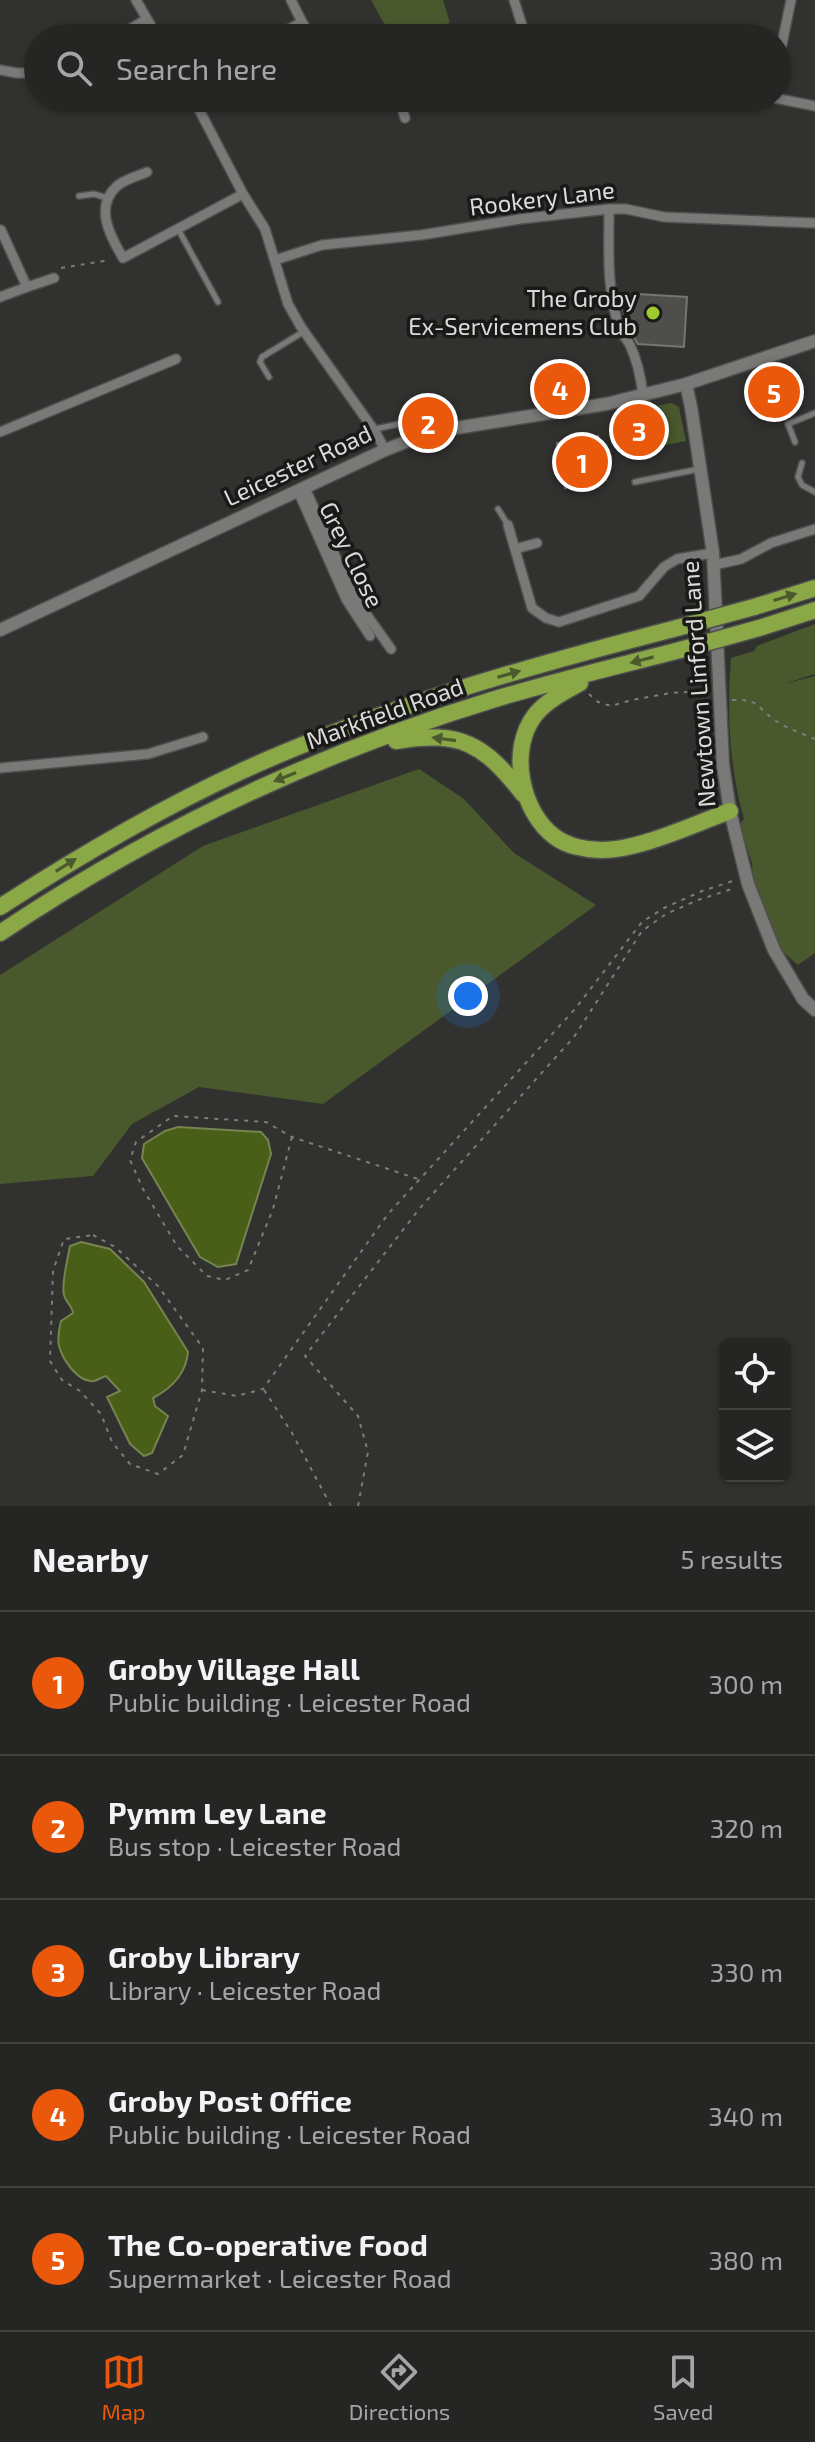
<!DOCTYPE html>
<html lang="en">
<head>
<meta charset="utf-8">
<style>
	:root { --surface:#252623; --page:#2d2e2b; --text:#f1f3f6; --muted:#a3a5a6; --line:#424341; --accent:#ea580c }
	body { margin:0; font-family:"Exo 2",sans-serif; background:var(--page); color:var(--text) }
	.controls { position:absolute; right:24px; bottom:24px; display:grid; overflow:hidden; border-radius:12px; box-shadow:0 2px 6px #0004 }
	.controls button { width:72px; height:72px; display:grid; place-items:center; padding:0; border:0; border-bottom:2px solid var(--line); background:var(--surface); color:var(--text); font:40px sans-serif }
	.you { position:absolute; left:468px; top:996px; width:28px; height:28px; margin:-20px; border:6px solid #fff; border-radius:50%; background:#1a73e8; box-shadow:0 0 0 12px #1a73e833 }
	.badge { display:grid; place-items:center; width:52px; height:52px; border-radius:50%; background:var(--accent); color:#fff; font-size:26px; font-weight:700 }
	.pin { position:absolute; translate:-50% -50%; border:4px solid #fff; box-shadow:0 2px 8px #0006 }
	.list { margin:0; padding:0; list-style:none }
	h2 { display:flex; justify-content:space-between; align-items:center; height:104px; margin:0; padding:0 32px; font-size:34px }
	h2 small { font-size:26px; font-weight:400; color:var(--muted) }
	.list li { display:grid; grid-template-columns:52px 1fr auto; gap:24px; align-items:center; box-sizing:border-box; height:144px; padding:0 32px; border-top:2px solid var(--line) }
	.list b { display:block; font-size:30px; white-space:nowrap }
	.list p { margin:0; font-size:26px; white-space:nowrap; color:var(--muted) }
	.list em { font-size:26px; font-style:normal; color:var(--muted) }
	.icon { flex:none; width:44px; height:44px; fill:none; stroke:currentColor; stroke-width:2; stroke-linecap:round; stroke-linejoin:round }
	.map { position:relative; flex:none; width:815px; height:1506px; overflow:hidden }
	.search { position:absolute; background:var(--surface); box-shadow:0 2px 6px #0004; left:24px; right:24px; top:24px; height:88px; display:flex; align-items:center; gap:20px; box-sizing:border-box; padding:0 28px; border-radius:44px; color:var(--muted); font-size:30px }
	.sheet { height:824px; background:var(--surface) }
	nav { display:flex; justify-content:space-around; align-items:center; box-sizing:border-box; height:112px; border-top:2px solid var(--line); background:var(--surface); font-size:22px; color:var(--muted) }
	nav a { display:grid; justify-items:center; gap:4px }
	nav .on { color:var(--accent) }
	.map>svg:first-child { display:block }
</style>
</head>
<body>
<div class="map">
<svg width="815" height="1506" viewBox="0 0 815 1506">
	<rect width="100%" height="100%" fill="#31322f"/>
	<path fill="#49582d" d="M371 0H443L450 23 399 38H392Z
		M671 403 679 407 686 441 641 450V445L656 441 650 414 627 419 625 412Z
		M815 624V674L784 684 815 676V953L798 965 777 947 744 893 753 884 752 863 739 825 744 819C729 766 727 713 731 658L754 651 757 646Z
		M419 769 464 799 514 853 596 905 323 1104 199 1087 132 1124 93 1176 0 1184V975L203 846Z"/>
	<path fill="#495e16" stroke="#758451" stroke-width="2" d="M178 1127 261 1132 268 1140 271 1154 236 1264 218 1267 200 1257 142 1158 144 1144 165 1131Z
		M81 1242 110 1249 144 1282 188 1352C186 1374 172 1388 153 1398L155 1406 168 1416 152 1453 144 1456 130 1444 107 1397 120 1391 106 1376C102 1377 98 1380 94 1381 78 1383 63 1360 59 1346 57 1337 59 1330 61 1321L73 1313C72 1305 66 1303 64 1295 61 1284 68 1258 70 1246Z"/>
	<path fill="#4e4f4c" stroke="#757673" stroke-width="2" d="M637 294 687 297 684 347 638 344 627 326 620 297Z
		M780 367 794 407 767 417 753 377Z
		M647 420 651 439 637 442 636 437 631 438 627 424Z
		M598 436 606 480 565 488 557 443Z"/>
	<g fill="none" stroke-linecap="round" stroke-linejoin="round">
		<defs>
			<path id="service" d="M79 196 94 194 107 198
				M178 229 218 302
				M269 377 260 362 262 357 303 332
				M375 429 437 416
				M795 442 788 424 815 413
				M802 463 798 477 802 485 815 492
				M635 482 699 469
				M498 509 508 525"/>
			<path id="minor" d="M136 0 158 38
				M514 0 526 38
				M302 22 312 38
				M115 38 147 19
				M273 38 302 22 291 0
				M777 68 791 0
				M0 70 17 73H38
				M193 98 243 194 265 229 288 304 301 327 376 433 385 450
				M357 98 382 105 400 100
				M399 98 405 118
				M775 98 815 106
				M147 172C138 176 125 179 117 186 94 207 110 236 123 258L243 194
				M609 209C609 247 606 292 620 329 623 335 627 340 630 345 637 360 641 378 643 395
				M275 260 322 245 421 235 520 219 609 209H626L664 217 815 223
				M27 287 54 278
				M0 297 27 287 1 230
				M0 432 176 359
				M305 488 352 594 391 649
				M298 491 346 599 370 636
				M508 525 532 608 546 618 559 622 639 596 664 567 677 559 713 553
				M515 549 537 543
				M714 565 741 559 771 543 815 529
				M0 768 148 754 203 737"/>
			<path id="tertiary" d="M686 384 691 407 713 553 723 765 730 811 748 884 774 950 803 999 815 1010
				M0 630 385 450 431 432 606 404 686 384 815 341"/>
			<path id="trunk" d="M754 607 815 588
				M759 628 815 610
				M580 683C564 692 546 701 535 715 508 750 521 812 555 837 567 846 586 850 601 850 637 851 695 824 730 811
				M396 741C461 730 484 744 523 794
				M0 907C79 856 159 809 244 770 383 707 530 666 677 628
				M0 933C151 832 319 753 492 700 554 681 618 666 680 650"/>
		</defs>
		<use href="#service" stroke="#4f504e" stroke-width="8"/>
		<use href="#minor" stroke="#4f504e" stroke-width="12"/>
		<use href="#tertiary" stroke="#4f504e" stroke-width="15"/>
		<use href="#trunk" stroke="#4f504e" stroke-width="19"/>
		<path stroke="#7c7d7b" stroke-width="2" stroke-dasharray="4 6" stroke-linecap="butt" d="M61 268 110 260
			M589 694 598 702 611 706 632 700 671 693 706 691
			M732 700C758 699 755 705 773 719 785 728 801 733 815 739
			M292 1137 273 1209 248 1270 225 1280 207 1276 177 1246 143 1189 130 1160 136 1142 173 1116 266 1122 292 1137 418 1179
			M93 1235 115 1247 158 1286 203 1348 202 1390 183 1455 158 1474 130 1464 112 1442 101 1414 80 1391 62 1380 50 1361 53 1271 64 1239Z
			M202 1390 237 1396 263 1389 388 1214 575 1009 642 922 664 908 702 891 733 881
			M264 1390 292 1433 331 1506
			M358 1506 368 1452 358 1416 305 1356 420 1208 574 1037 642 931 666 914 698 900 735 888"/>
		<use href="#service" stroke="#797a78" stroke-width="5"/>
		<use href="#minor" stroke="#797a78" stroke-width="9"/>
		<use href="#tertiary" stroke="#797a78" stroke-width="12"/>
		<use href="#trunk" stroke="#8aa846" stroke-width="16"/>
		<defs>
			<path id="trunk-bridge" d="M677 628 754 607
				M680 650 759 628"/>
		</defs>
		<use href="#trunk-bridge" stroke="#4f504e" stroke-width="19" stroke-linecap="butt"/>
		<use href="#trunk-bridge" stroke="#8aa846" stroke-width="16"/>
	</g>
	<defs><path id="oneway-solid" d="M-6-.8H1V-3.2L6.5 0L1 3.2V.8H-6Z" transform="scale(2)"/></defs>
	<g fill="#4c592d">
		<use href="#oneway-solid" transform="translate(785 597) rotate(-17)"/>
		<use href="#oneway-solid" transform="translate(642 660) rotate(165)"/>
		<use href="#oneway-solid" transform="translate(509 674) rotate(-16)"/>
		<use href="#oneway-solid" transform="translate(444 739) rotate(-172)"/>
		<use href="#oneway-solid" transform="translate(285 777) rotate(158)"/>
		<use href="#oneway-solid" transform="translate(66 865) rotate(-32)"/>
	</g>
	<circle fill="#9fca2e" stroke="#191918" stroke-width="3" cx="653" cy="313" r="8"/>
	<g text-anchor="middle" stroke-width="7" stroke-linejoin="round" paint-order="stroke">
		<g font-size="24" fill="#dbdcda" stroke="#191918">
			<text transform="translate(542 199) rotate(-7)" y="8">Rookery Lane</text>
			<text transform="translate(298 466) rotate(-25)" y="8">Leicester Road</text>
			<text transform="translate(351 555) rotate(64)" y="8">Grey Close</text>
			<text transform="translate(699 684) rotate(-94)" y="8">Newtown Linford Lane</text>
			<text transform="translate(385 714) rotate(-20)" y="8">Markfield Road</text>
		</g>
		<g font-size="24" fill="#dbdcda" stroke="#191918" text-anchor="end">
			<text x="637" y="307">The Groby<tspan x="637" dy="28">Ex-Servicemens Club</tspan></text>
		</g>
	</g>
</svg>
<div class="controls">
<button><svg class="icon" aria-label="locate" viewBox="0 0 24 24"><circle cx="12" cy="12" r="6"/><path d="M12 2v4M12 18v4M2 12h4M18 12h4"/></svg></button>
<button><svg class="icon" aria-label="layers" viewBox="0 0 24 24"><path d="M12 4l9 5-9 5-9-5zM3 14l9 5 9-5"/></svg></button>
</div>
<div class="you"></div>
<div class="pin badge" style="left:582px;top:462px">1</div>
<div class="pin badge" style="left:428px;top:423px">2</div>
<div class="pin badge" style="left:639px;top:430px">3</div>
<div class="pin badge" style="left:560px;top:389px">4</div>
<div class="pin badge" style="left:774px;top:392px">5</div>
<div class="search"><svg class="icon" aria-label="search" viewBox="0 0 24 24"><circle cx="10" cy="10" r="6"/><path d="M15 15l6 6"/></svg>Search here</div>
</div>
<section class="sheet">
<h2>Nearby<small>5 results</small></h2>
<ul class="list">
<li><span class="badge">1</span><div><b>Groby Village Hall</b><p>Public building · Leicester Road</p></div><em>300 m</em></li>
<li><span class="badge">2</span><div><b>Pymm Ley Lane</b><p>Bus stop · Leicester Road</p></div><em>320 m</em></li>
<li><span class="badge">3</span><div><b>Groby Library</b><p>Library · Leicester Road</p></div><em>330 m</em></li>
<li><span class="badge">4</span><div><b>Groby Post Office</b><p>Public building · Leicester Road</p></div><em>340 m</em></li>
<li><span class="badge">5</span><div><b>The Co-operative Food</b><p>Supermarket · Leicester Road</p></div><em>380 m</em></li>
</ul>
</section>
<nav>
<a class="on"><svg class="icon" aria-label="map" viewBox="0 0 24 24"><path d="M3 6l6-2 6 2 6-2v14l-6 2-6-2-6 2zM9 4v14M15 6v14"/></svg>Map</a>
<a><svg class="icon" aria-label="directions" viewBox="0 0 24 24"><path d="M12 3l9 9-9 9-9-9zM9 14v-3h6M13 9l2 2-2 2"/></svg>Directions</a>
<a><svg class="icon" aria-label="saved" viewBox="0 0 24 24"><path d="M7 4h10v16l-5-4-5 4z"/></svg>Saved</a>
</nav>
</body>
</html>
